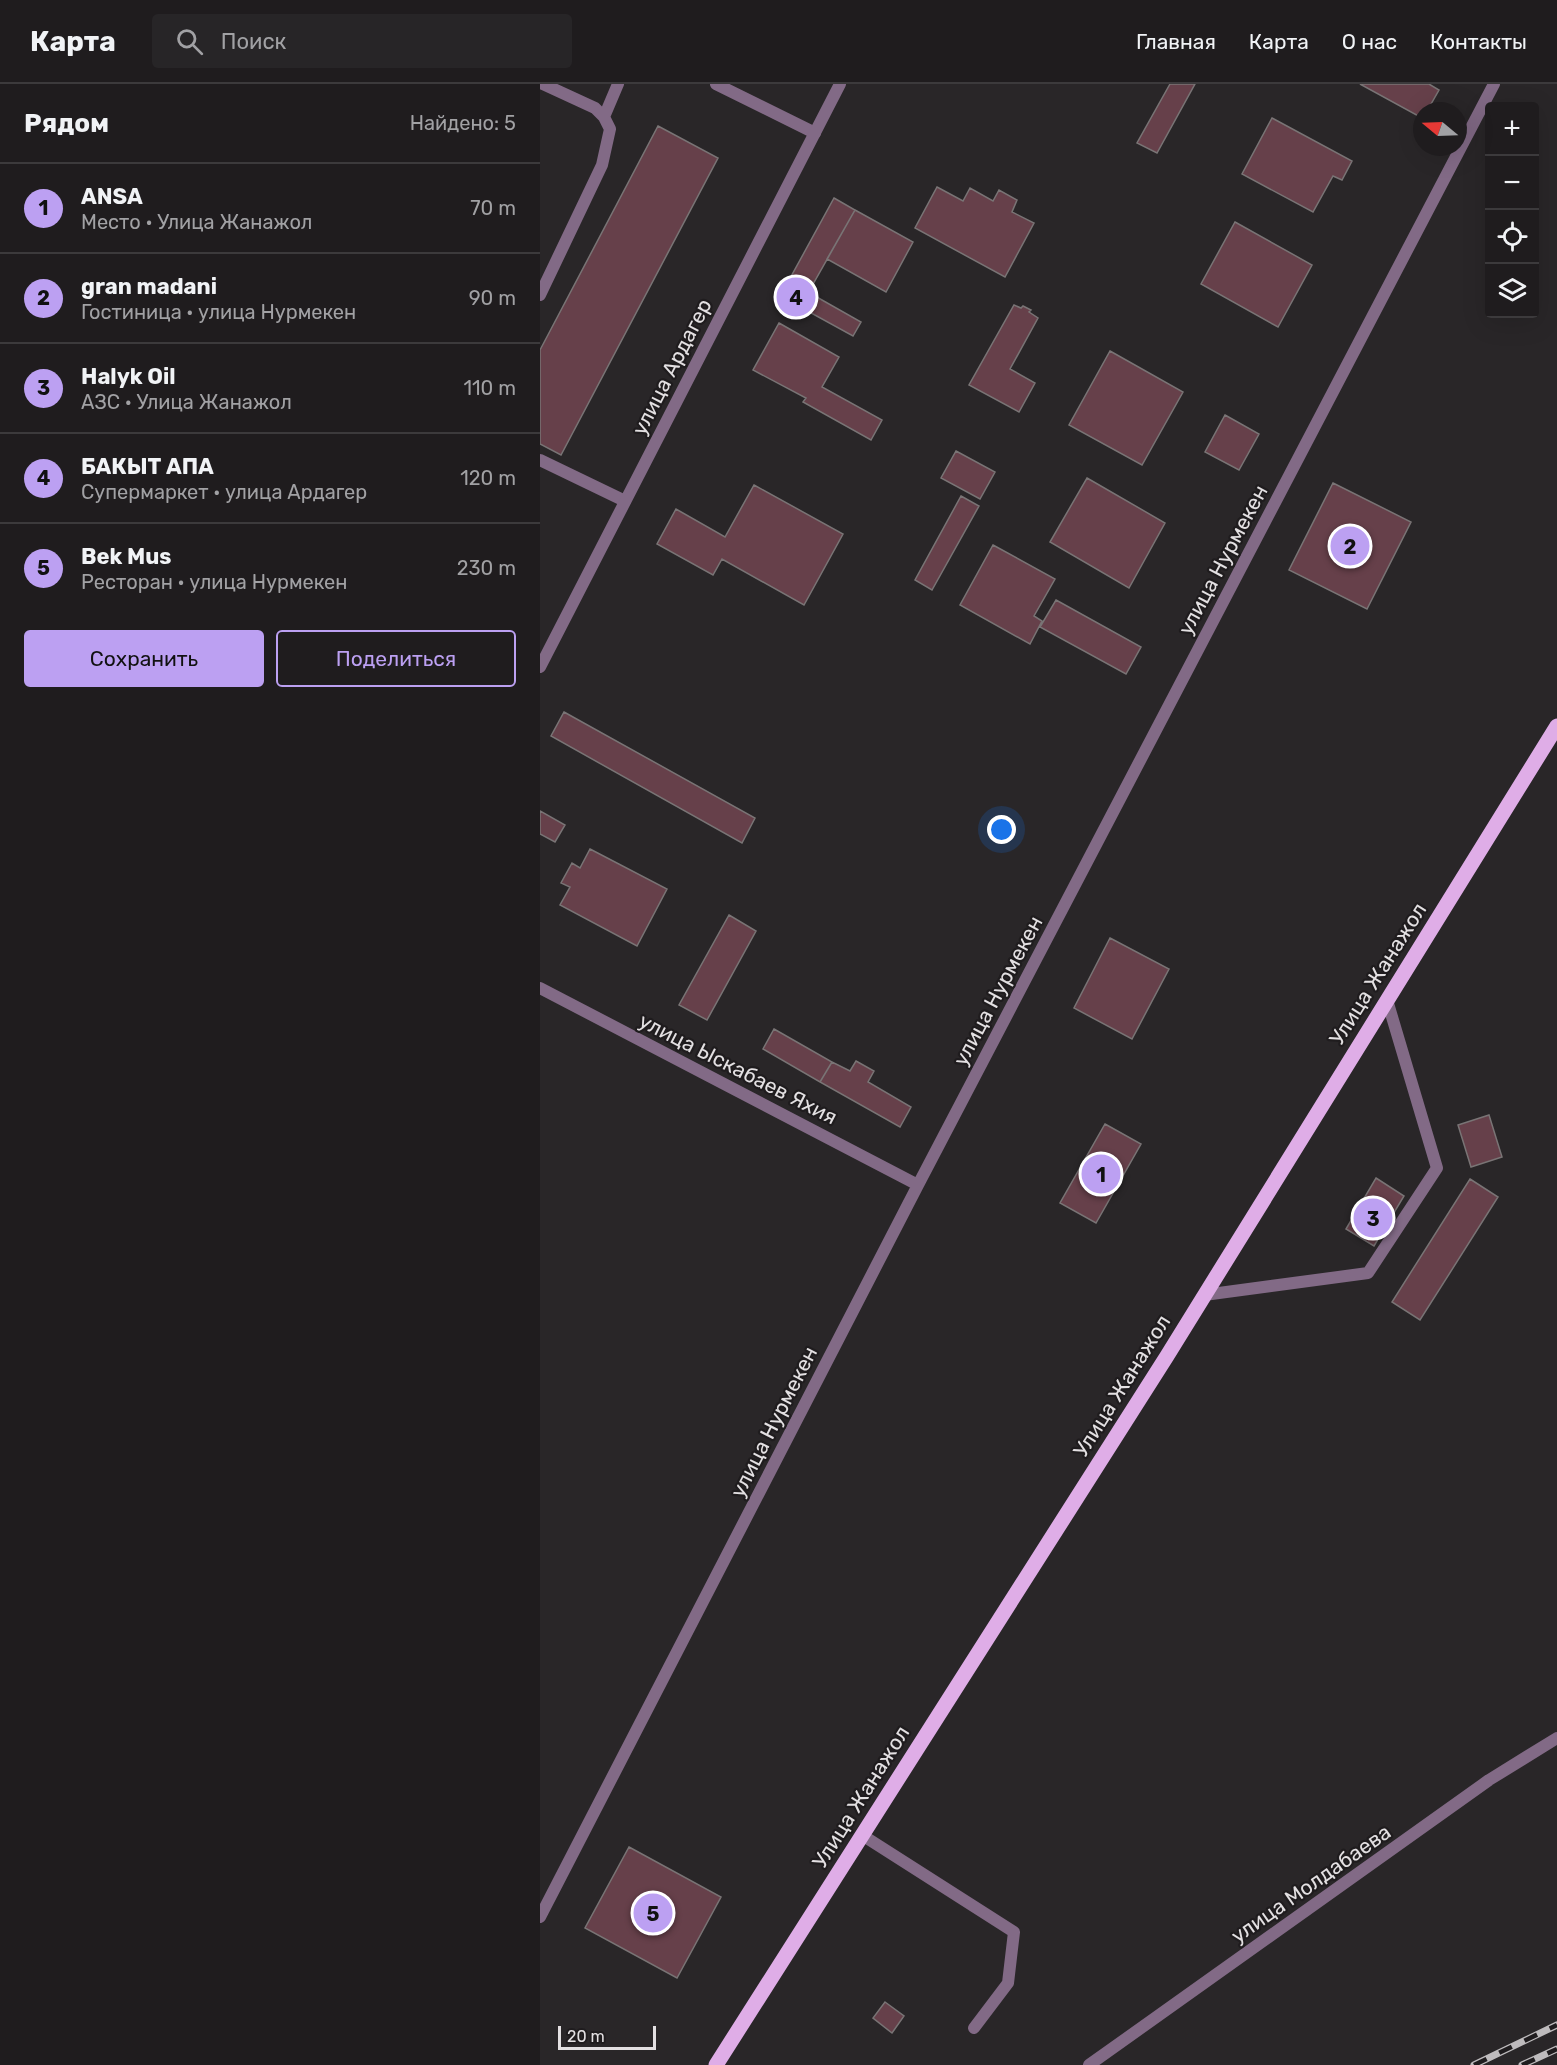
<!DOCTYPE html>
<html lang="ru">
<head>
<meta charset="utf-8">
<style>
	:root { --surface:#1f1c1e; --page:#272527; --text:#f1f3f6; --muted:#a1a1a4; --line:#3c3a3c; --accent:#bca0f2 }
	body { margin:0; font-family:Rubik,sans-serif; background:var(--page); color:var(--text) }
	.controls { position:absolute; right:18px; top:18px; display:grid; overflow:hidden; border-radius:6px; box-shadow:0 6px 24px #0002 }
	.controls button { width:54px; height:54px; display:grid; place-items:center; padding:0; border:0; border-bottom:2px solid var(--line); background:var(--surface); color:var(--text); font:30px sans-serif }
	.compass { position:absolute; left:873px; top:18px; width:54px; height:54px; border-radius:50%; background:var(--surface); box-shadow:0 6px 24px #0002; rotate:289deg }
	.scale { position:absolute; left:18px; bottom:15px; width:98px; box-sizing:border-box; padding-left:6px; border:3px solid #e3e0e2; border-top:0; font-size:16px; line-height:21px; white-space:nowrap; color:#e3e0e2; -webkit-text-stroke:4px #1f1c1e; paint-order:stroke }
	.you { position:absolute; left:462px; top:746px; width:21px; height:21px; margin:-15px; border:4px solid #fff; border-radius:50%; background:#1a73e8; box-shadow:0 0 0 9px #1a73e833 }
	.badge { display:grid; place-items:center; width:39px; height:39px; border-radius:50%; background:var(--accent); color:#111; font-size:20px; font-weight:700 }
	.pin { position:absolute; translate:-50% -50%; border:3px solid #fff; box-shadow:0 2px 6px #0006 }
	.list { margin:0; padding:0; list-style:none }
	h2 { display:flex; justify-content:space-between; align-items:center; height:78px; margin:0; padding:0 24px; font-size:26px }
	h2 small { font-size:20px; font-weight:400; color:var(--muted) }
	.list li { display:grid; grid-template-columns:39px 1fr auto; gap:18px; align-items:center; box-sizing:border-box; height:90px; padding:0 24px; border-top:2px solid var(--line) }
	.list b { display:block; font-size:22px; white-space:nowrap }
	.list p { margin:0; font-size:20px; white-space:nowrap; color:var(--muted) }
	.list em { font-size:20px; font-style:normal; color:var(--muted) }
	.actions { display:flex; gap:12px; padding:18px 24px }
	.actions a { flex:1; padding:14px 0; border:2px solid var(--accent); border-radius:6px; text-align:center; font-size:21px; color:var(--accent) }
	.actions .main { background:var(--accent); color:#111 }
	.icon { flex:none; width:33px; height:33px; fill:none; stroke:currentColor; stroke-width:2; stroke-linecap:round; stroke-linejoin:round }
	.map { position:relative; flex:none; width:1017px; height:1981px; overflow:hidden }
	header { display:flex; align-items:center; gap:36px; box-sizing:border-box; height:84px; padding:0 30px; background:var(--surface); border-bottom:2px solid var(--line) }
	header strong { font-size:28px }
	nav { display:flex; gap:33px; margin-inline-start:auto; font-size:21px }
	.search { width:420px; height:54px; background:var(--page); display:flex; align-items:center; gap:15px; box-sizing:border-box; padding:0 21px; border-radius:6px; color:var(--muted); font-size:22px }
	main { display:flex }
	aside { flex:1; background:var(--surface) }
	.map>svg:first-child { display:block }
</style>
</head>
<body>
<header>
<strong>Карта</strong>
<div class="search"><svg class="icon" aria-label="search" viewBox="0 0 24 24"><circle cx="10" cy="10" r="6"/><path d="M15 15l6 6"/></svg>Поиск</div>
<nav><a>Главная</a><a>Карта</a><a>О нас</a><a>Контакты</a></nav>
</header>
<main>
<aside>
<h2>Рядом<small>Найдено: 5</small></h2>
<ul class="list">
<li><span class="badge">1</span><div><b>ANSA</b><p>Место · Улица Жанажол</p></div><em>70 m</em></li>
<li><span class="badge">2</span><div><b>gran madani</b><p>Гостиница · улица Нурмекен</p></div><em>90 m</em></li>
<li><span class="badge">3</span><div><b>Halyk Oil</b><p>АЗС · Улица Жанажол</p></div><em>110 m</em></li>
<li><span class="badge">4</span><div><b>БАКЫТ АПА</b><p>Супермаркет · улица Ардагер</p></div><em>120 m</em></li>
<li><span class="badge">5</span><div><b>Bek Mus</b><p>Ресторан · улица Нурмекен</p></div><em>230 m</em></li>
</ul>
<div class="actions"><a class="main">Сохранить</a><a>Поделиться</a></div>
</aside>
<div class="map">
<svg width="1017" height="1981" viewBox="0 0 1017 1981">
	<rect width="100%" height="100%" fill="#292628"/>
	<path fill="#66404a" stroke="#797475" stroke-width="1.5" d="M630 0H655L617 69 597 59Z
		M820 0H889L899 6 887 27H882V34Z
		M732 34 812 77 802 96 793 92 773 128 702 90Z
		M118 42 178 74 21 371 0 360V266Z
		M397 103 423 117 430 104 453 117 459 106 477 116 472 128 494 139 465 193 375 144Z
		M294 114 315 126 268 209 248 198Z
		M315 126 373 158 346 208 287 175Z
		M695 138 772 181 738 243 661 200Z
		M259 203 321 238 313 252 251 218Z
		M474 221 481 224 483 222 491 226 489 228 498 234 470 285 495 299 479 328 429 301Z
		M239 239 299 273 282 303 342 336 331 356 263 318 266 314 213 286Z
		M570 267 643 308 602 381 529 341Z
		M685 331 719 350 699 386 665 368Z
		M416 367 455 388 440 415 401 394Z
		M547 394 625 439 589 504 510 458Z
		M793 399 871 438 827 525 749 486Z
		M214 401 303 450 264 521 182 475 173 491 117 460 136 425 185 453Z
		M421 412 439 422 392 506 375 496Z
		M453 461 515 495 494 532 502 537 490 560 420 521Z
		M516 516 601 563 586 590 500 543Z
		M24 628 215 734 202 759 11 652Z
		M0 727 25 741 15 758 0 750Z
		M50 765 127 805 97 862 20 821 30 803 21 799 32 779 40 784Z
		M189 831 216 847 167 936 139 921Z
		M570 854 629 885 592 955 534 924Z
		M234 945 292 978 280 998 223 965Z
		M316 977 334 987 328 998 371 1023 360 1043 280 998 292 978 310 987Z
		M949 1031 962 1073 931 1083 918 1041Z
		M565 1040 601 1060 556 1139 520 1119Z
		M836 1094 864 1112 834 1162 806 1145Z
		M930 1095 958 1113 880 1236 852 1218Z
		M89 1763 181 1813 137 1894 45 1844Z
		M345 1918 364 1932 352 1949 333 1934Z"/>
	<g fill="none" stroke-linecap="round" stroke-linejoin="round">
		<path stroke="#826a86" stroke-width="12" d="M176 0 275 49
			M64 33 78 0
			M0 211 62 81 70 45 64 33 55 24 3 0
			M0 376 85 417
			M664 1211 828 1189 897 1084 847 916
			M322 1751 474 1848 468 1899 434 1944"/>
		<path stroke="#826a86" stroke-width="12" d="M0 583 300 0
			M0 904 378 1101
			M0 1833 378 1101 954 0
			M549 1981 949 1696 1017 1654"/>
		<path stroke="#dfade7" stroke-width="15" d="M176 1981 627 1272 1017 642"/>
		<defs>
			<path id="rail" d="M934 1981 1017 1941
				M982 1981 1017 1965"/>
		</defs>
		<use href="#rail" stroke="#bebbbd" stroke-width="7"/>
		<use href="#rail" stroke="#1f1c1e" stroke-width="4.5" stroke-dasharray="14" stroke-linecap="butt"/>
	</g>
	<g text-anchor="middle" stroke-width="4.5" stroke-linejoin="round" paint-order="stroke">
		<g font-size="21" fill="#e3e0e2" stroke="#1f1c1e">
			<text transform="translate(132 283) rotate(-63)" y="7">улица Ардагер</text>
			<text transform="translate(683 476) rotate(-62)" y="7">улица Нурмекен</text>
			<text transform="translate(838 890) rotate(-58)" y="7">Улица Жанажол</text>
			<text transform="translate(458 907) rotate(-62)" y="7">улица Нурмекен</text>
			<text transform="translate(198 985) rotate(27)" y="7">улица Ыскабаев Яхия</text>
			<text transform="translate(582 1302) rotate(-58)" y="7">Улица Жанажол</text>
			<text transform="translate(234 1338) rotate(-63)" y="7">улица Нурмекен</text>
			<text transform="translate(321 1713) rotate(-58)" y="7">Улица Жанажол</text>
			<text transform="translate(771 1800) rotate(-35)" y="7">улица Молдабаева</text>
		</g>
	</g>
</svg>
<div class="controls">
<button>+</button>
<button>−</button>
<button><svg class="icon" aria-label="locate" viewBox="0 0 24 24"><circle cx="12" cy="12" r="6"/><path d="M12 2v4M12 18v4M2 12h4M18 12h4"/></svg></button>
<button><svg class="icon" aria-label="layers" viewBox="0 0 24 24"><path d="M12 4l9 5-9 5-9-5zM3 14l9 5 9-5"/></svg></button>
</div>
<svg class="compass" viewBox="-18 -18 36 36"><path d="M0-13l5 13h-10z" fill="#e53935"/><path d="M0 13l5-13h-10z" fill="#a1a1a4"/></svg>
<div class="scale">20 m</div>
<div class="you"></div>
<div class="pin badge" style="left:561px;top:1090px">1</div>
<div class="pin badge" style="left:810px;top:462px">2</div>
<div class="pin badge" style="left:833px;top:1134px">3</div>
<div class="pin badge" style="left:256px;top:213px">4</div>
<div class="pin badge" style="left:113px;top:1829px">5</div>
</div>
</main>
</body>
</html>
